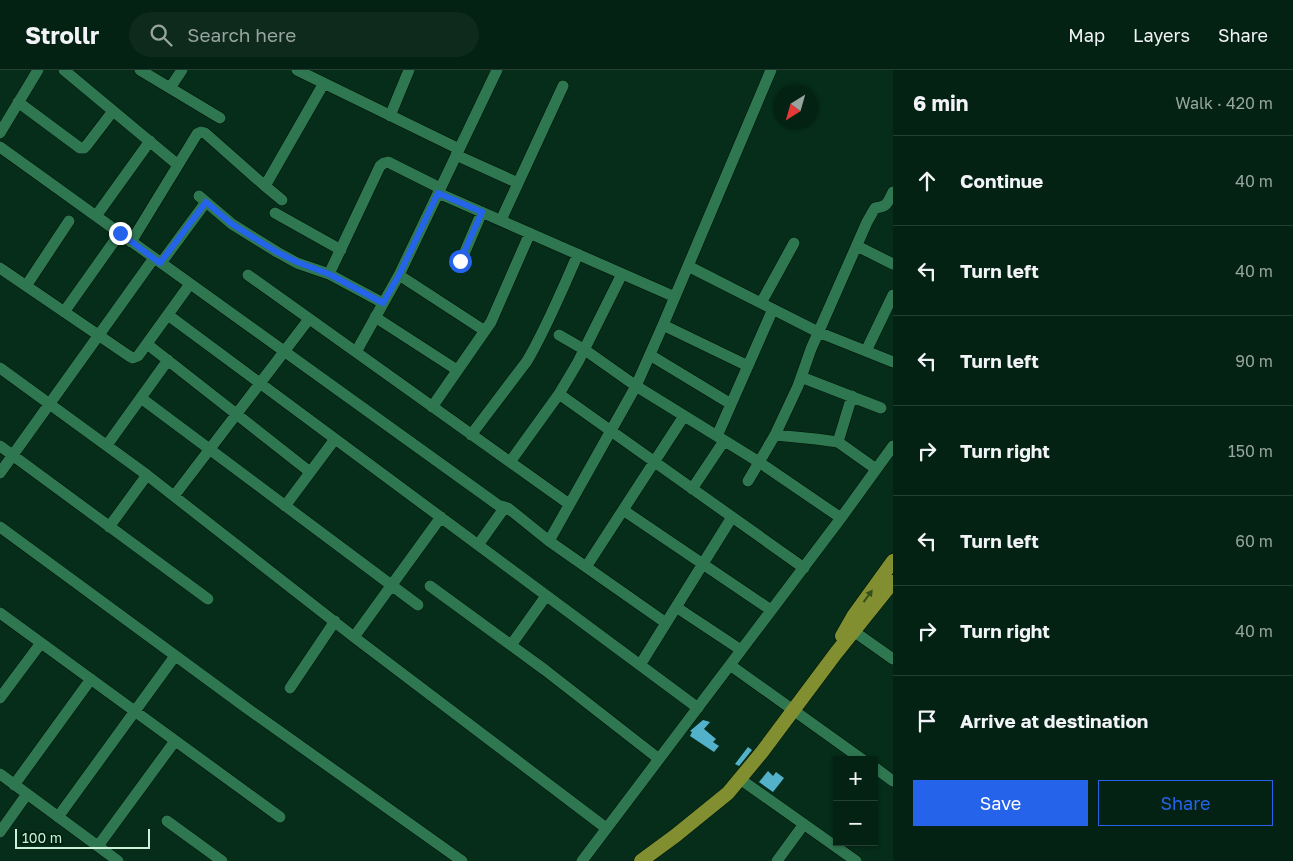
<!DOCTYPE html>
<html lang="en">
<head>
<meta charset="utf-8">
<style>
	:root { --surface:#042213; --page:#0d2a1c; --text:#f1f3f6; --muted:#97a4a0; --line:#253f33; --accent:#2563eb }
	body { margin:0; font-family:"Golos Text",sans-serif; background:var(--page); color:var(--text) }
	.controls { position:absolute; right:15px; bottom:15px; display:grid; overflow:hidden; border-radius:0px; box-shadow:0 1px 4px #0004 }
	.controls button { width:45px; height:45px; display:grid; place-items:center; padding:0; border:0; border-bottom:1px solid var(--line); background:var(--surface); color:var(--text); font:25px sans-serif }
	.compass { position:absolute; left:773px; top:15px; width:45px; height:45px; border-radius:50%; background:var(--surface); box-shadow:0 1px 4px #0004; rotate:217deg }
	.scale { position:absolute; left:15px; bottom:12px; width:135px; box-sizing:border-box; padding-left:5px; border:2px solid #cdf0d9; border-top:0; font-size:14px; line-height:18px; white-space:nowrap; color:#cdf0d9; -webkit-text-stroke:4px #002310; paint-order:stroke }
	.stop { position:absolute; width:15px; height:15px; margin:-11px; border:4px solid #2563eb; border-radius:50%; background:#fff }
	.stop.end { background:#2563eb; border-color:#fff; box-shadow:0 1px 5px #0008 }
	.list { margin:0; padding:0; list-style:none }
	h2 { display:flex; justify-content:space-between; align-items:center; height:65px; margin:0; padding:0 20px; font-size:21px }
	h2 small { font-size:16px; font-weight:400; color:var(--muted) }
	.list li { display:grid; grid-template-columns:32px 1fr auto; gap:15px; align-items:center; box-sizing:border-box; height:90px; padding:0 20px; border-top:1px solid var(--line) }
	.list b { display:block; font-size:19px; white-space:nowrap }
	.list em { font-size:16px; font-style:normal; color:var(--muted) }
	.actions { display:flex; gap:10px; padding:15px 20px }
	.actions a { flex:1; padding:11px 0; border:1px solid var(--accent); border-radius:0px; text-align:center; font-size:18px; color:var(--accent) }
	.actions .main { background:var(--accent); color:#fff }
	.icon { flex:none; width:28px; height:28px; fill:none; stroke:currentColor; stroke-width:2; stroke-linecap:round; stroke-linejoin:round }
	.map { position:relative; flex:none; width:893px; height:791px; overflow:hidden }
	header { display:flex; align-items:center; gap:30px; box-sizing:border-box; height:70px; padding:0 25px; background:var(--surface); border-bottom:1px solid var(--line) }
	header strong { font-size:24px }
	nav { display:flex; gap:28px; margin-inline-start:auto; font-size:18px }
	.search { width:350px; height:45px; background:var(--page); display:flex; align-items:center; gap:12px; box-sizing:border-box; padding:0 18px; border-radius:28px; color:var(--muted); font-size:19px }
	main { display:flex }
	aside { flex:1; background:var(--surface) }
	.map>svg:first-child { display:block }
</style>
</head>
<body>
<header>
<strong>Strollr</strong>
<div class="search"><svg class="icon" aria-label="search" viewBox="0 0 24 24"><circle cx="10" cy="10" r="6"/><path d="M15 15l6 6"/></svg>Search here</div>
<nav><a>Map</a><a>Layers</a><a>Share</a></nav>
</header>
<main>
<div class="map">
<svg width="893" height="791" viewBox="0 0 893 791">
	<rect width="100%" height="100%" fill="#052d19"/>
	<path fill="#53b2ca" d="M703 650 710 652 704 659 716 669 713 672 719 676 714 682 690 666 692 662 690 661Z
		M748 677 752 680 739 696 735 694Z
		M768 701 773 706 776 702 784 708 773 722 759 712Z"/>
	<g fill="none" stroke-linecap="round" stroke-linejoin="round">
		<defs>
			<path id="minor" d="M64 0 178 95
				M140 0 220 48
				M297 0 459 79
				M170 18 182 0
				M18 32 80 78H84L87 75 113 41
				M390 46 409 0
				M0 63 38 0
				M0 77 498 435 508 438 549 471 666 553
				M456 85 518 113
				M265 116 324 13
				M438 123 675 227
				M199 126 232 154 277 182 297 193 329 204 383 233
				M275 143 341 180
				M96 146 150 71
				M501 150 563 16
				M131 172 197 64 201 62 205 63 265 116 282 130
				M857 176 893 194
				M461 191 482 142
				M161 193 206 132
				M688 196 818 262 893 292
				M0 198 129 286 133 288 138 286 190 214
				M329 204 380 96 384 93 388 92 440 118
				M248 205 569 434
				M399 205 485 261
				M26 216 69 151
				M761 233 794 173
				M64 242 120 163
				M168 245 698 638
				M375 247 457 300
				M663 255 748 296
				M559 265 585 280 636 316 759 392 841 448
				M147 274 310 402
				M866 281 893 225
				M356 282 399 205 497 0
				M650 285 731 334
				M0 298 147 405 354 567 606 758
				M801 307 881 338
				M559 324 804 498
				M141 328 418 535
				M432 337 491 252 530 163
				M471 365 527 291C547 257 562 220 578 184
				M775 365 816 369 838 372 876 399
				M717 366 773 239
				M838 372 852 326
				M107 375 168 290
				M0 376 208 529
				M510 392 559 324 578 292 622 204
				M0 403 154 188
				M748 411 775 365 798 316 811 279 867 152 875 138C888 136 887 134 893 122
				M692 419 724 371
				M174 426 309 249
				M285 436 335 369
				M623 440 771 540
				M0 457 248 639 462 791
				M109 457 147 405
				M549 471 636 316 663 255 771 0
				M478 475 505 437
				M586 497 684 346
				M430 516 545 600 659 689
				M676 537 741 580
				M0 543 280 747
				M859 565 893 589
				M354 567 441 447
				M511 575 546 526
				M640 595 732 447
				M730 595 863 690
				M290 618 335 551
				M0 628 41 573
				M874 697 893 711
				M0 704 118 791
				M740 709 856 791
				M14 715 91 609
				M58 747 175 586
				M167 751 222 791
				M0 762 27 724
				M98 776 175 671
				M582 791 841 448 893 376
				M777 791 804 754"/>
			<path id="primary" d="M842 566 854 545 893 491
				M641 791 675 766 728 723 762 682 836 583 893 512"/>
		</defs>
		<use href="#minor" stroke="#001207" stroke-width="12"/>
		<use href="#primary" stroke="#001207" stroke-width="15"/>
		<use href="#minor" stroke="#2f7751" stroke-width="11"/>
		<use href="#primary" stroke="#818f30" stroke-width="14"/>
	</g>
	<defs><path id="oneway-solid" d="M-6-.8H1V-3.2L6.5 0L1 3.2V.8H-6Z" transform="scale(1.25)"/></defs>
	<use fill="#344e1d" href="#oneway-solid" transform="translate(868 526) rotate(-54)"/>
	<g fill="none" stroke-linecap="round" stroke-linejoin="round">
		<path stroke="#2563eb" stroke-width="6" d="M120 163 160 193 206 132 232 154 277 182 297 192 329 204 383 233 399 205 438 123 482 142 460 191"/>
	</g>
</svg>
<div class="controls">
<button>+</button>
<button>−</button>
</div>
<svg class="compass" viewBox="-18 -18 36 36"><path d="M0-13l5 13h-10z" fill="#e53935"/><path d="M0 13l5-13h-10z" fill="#97a4a0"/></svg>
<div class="scale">100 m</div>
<div class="stop" style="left:460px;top:191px"></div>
<div class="stop end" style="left:120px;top:163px"></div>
</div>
<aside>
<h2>6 min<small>Walk · 420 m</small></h2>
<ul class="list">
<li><svg class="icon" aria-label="ahead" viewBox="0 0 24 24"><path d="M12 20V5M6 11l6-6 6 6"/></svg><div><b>Continue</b></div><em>40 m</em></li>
<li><svg class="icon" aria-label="left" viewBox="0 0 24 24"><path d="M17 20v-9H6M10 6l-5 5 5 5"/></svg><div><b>Turn left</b></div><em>40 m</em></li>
<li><svg class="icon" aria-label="left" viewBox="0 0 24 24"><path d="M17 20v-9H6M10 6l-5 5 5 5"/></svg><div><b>Turn left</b></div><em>90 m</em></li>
<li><svg class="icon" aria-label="right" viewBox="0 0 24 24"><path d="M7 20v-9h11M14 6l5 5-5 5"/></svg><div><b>Turn right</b></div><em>150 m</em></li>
<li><svg class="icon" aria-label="left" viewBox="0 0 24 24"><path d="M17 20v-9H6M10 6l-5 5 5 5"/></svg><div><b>Turn left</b></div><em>60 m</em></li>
<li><svg class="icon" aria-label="right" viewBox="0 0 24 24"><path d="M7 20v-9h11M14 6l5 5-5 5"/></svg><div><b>Turn right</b></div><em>40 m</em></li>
<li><svg class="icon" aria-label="arrive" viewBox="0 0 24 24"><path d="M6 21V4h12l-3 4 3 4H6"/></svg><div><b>Arrive at destination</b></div></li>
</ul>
<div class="actions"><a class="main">Save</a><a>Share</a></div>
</aside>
</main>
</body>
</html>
